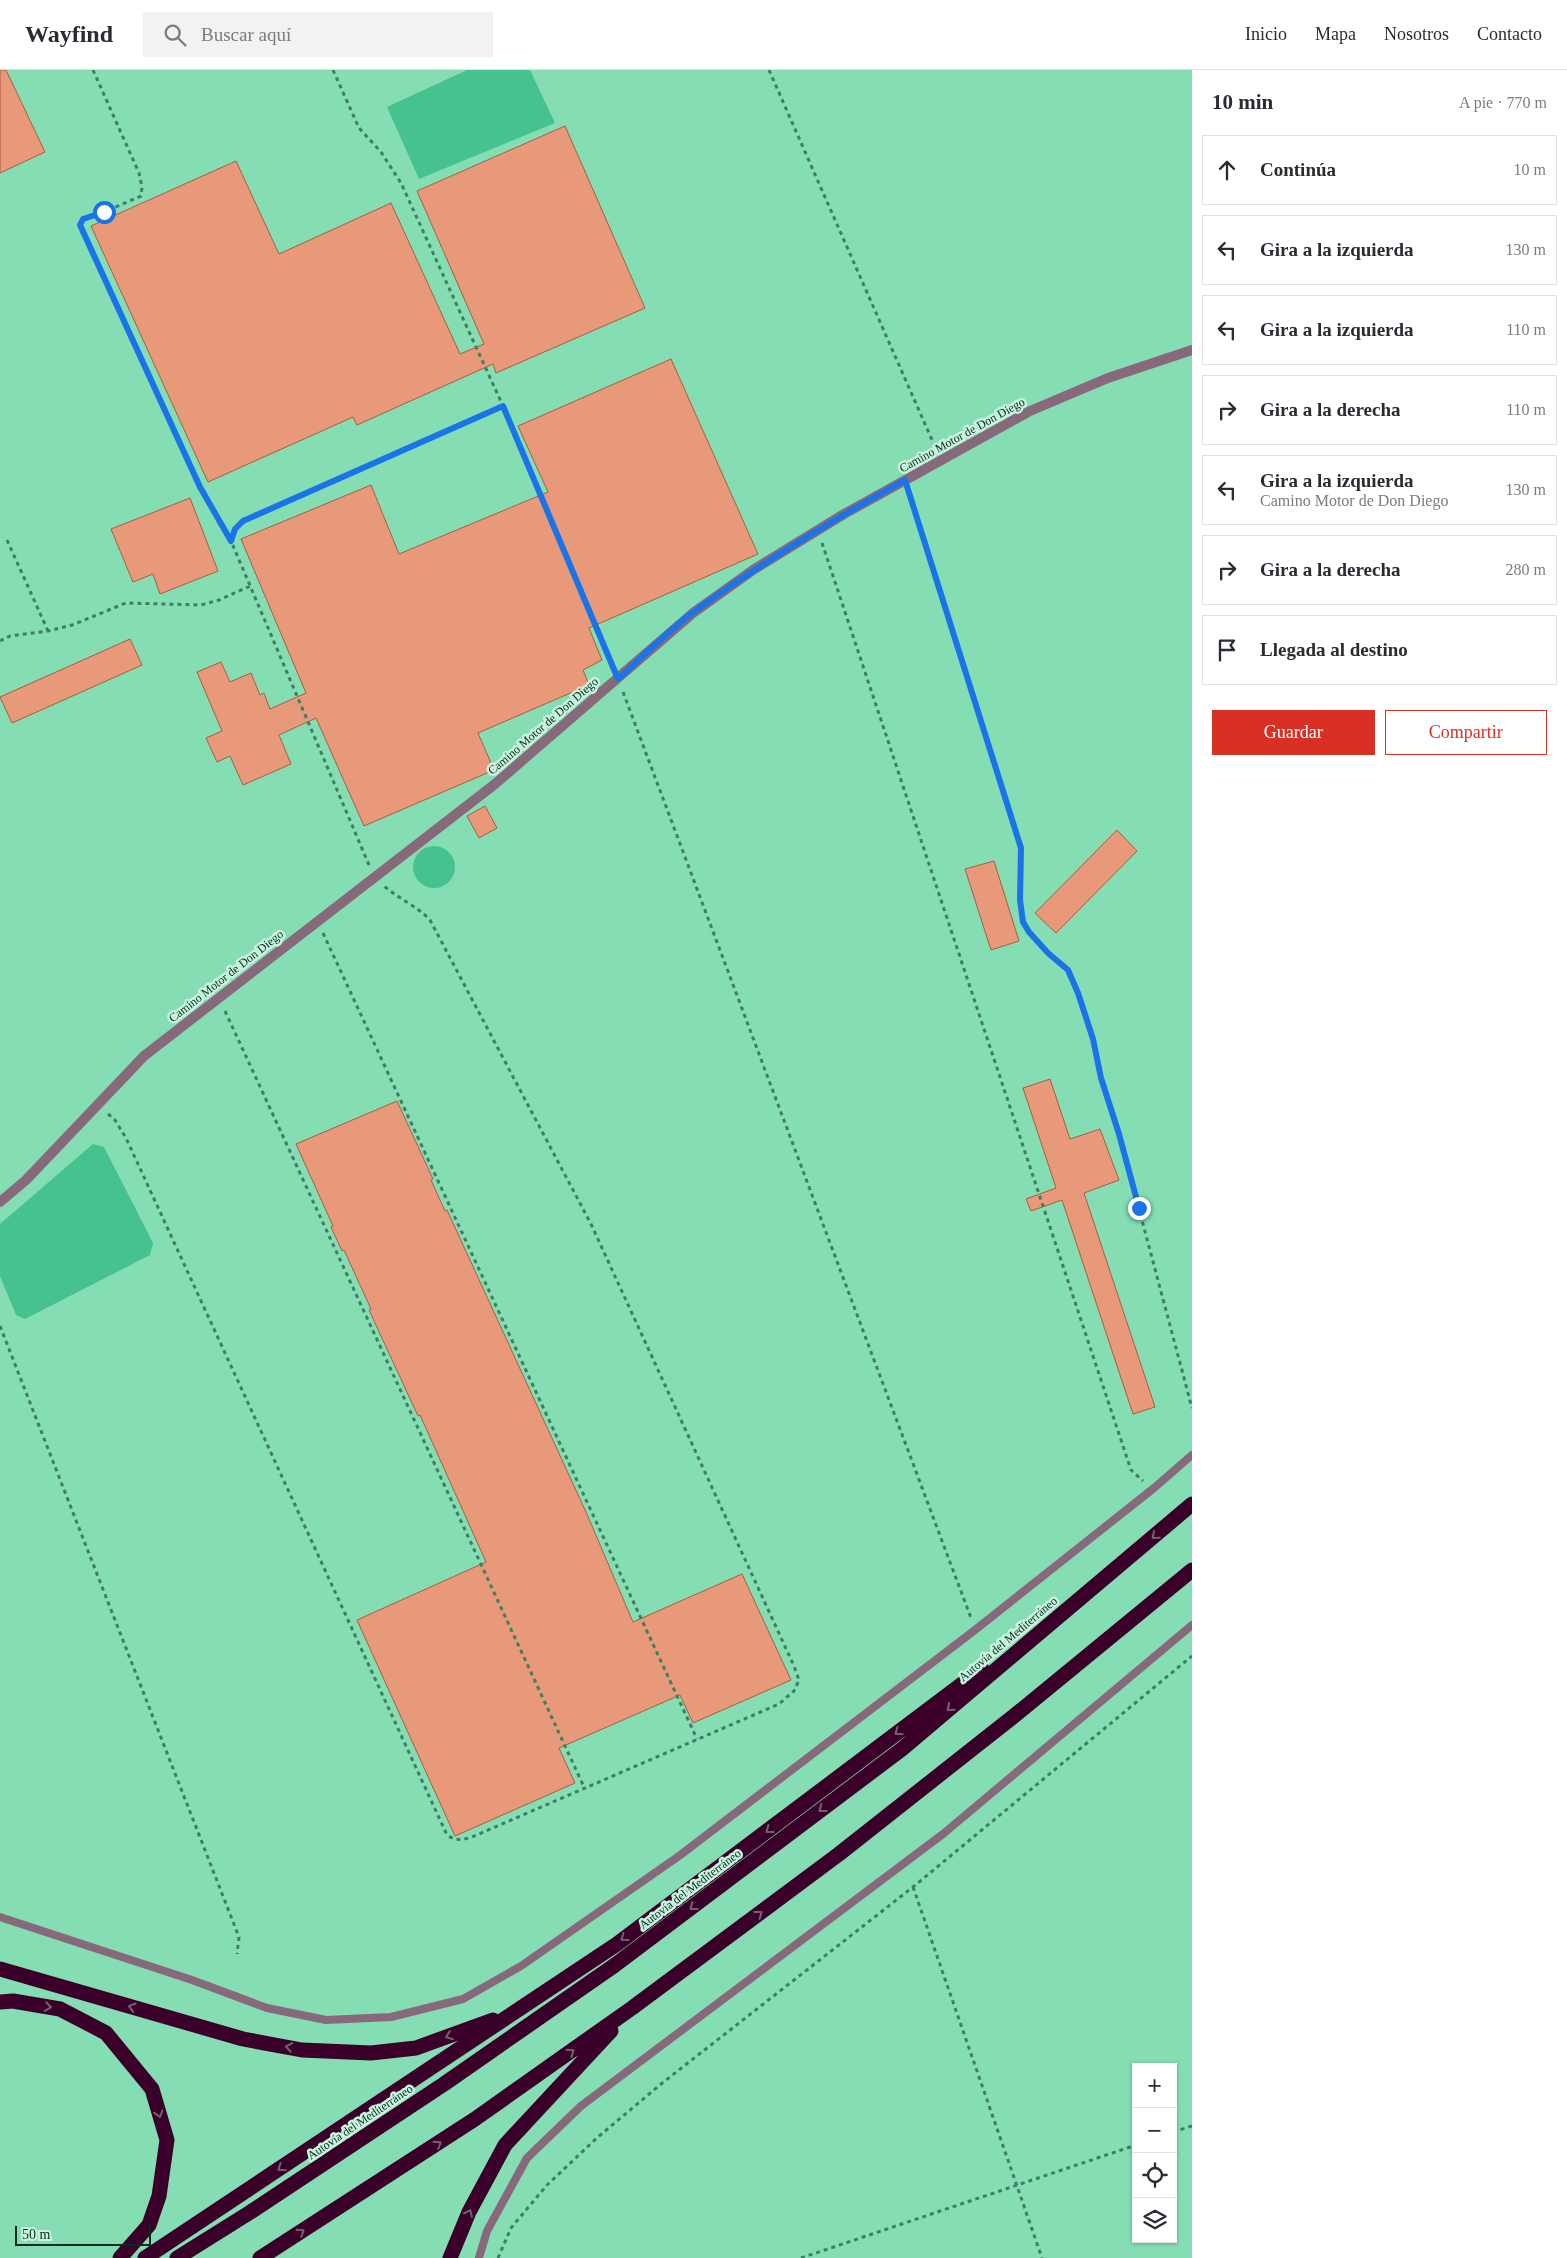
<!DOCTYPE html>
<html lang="es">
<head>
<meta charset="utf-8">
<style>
	:root { --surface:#fff; --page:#f2f2f3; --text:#2b2b33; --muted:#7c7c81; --line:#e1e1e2; --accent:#d93025 }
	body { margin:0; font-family:"Times New Roman",serif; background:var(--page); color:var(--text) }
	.controls { position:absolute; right:15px; bottom:15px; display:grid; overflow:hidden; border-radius:0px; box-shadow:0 1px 4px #0004 }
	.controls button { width:45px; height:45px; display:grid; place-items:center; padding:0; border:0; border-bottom:1px solid var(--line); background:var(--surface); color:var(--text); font:25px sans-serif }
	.scale { position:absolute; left:15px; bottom:12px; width:136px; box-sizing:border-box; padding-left:5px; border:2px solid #052d1d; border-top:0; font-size:14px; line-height:18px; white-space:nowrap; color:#052d1d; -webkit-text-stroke:4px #c9f3dd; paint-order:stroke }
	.stop { position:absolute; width:15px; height:15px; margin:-11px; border:4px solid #1a73e8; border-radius:50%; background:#fff }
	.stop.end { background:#1a73e8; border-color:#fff; box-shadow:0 1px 5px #0008 }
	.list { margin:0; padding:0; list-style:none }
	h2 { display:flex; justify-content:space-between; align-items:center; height:65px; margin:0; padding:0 20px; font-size:21px }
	h2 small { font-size:16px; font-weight:400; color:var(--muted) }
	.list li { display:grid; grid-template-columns:32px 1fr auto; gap:15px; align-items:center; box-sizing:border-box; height:70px; margin:0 10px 10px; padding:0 10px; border:1px solid var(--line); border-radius:0px }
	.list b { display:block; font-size:19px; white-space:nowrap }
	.list p { margin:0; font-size:16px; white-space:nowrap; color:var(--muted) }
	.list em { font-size:16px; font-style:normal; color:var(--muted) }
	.actions { display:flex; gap:10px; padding:15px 20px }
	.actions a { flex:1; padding:11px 0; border:1px solid var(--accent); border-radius:0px; text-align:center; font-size:18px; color:var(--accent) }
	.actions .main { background:var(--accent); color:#fff }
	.icon { flex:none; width:28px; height:28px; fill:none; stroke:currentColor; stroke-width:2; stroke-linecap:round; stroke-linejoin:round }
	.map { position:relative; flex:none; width:1192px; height:2188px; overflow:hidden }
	header { display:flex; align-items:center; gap:30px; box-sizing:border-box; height:70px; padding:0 25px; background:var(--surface); border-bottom:1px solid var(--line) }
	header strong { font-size:24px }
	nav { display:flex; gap:28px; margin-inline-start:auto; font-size:18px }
	.search { width:350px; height:45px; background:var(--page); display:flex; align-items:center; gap:12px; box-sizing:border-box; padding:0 18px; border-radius:0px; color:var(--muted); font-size:19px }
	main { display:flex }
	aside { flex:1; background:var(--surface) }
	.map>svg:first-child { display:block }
</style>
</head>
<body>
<header>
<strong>Wayfind</strong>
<div class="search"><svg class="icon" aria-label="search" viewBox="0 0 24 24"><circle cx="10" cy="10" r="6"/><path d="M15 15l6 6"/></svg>Buscar aquí</div>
<nav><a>Inicio</a><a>Mapa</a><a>Nosotros</a><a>Contacto</a></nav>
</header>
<main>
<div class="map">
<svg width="1192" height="2188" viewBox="0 0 1192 2188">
	<rect width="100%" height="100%" fill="#84ddb3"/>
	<path fill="#45c28e" d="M467 0H530L555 53 419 109 387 37Z
		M413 797a21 21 0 1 1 42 0a21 21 0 1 1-42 0Z
		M93 1074 104 1077 153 1173 150 1185 25 1249 16 1245 0 1206V1154Z"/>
	<path fill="#e89979" stroke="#a75d40" d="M0 0H6L45 82 0 103Z
		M565 56 645 238 496 303 493 294 357 355 353 347 208 412 91 156 236 91 279 184 391 133 460 284 484 274 417 121Z
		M671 289 758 484 589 558 602 590 583 600 589 615 478 663 494 700 364 756 316 648 279 665 291 694 243 715 230 686 217 692 206 668 222 661 197 602 221 592 230 612 251 603 260 625 264 623 270 639 306 623 241 469 371 415 399 484 548 422 518 356Z
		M190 428 218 501 160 524 153 504 133 512 111 459Z
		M130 569 142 595 12 653 0 627Z
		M485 736 497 758 479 768 467 746Z
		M1117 760 1137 781 1056 863 1035 843Z
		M994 791 1019 871 991 880 965 799Z
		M1050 1009 1070 1069 1100 1059 1119 1110 1084 1123 1155 1337 1133 1344 1062 1130 1031 1141 1026 1129 1056 1118 1023 1018Z
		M397 1031 433 1109 431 1110 445 1141 447 1140 586 1442 633 1552 742 1504 791 1610 693 1653 680 1625 559 1678 575 1713 455 1766 357 1550 486 1492 420 1345 418 1346 369 1240 371 1239 344 1180 342 1181 331 1157 333 1156 296 1074Z"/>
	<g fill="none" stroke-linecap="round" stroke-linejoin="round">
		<path stroke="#407e62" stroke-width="3" stroke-dasharray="4 4" stroke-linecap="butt" d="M93 0 139 103 142 117 141 126 104 142 83 149 80 155 200 417 231 471 369 795
			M333 0 359 58 381 82 401 113 503 336 612 595
			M769 0 936 379
			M909 423 1021 778V830L1023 852 1029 862 1048 883 1069 900 1078 923 1093 969 1101 1009 1119 1064 1192 1338
			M7 470 48 561
			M231 471 235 459 243 451 503 336
			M822 473 1131 1400 1143 1411
			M0 571 10 566 48 561 72 555 126 533 201 535 219 530 250 516
			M623 622 971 1548
			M323 863 697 1669
			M225 941 584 1717
			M108 1044 115 1050 126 1068 447 1765C456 1771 462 1770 472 1767L779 1634 794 1621 799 1610 794 1596 591 1154 430 850C417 836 399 829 384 816
			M0 1256 239 1867 237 1884
			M913 1817 1042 2188
			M1173 2062 1192 2056
			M498 2188 511 2158 547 2115 598 2067 661 2014 913 1817 1192 1586
			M801 2188 1136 2075"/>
		<path stroke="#88697c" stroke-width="8" d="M0 1847 192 1910 267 1938 326 1950 391 1947 463 1929 521 1896 679 1786 975 1560 1154 1418 1192 1385
			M479 2188 487 2161 527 2088 581 2036 943 1764 1192 1555"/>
		<path stroke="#88697c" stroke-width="10" d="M0 1132 26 1110 144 986 495 714 693 543 753 500 844 444 1030 341 1108 308 1192 280"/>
		<path stroke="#3a0029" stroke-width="15" d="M0 1899 243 1969 302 1980 371 1983 416 1978 493 1950
			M0 1932 13 1931 60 1939 106 1963 152 2019 167 2070 159 2126 149 2155 120 2188
			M145 2188 617 1874 982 1599
			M177 2188 249 2143 444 2014 615 1895 902 1679 1192 1434
			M260 2188 475 2049 632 1938 839 1784 1014 1646 1192 1500
			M450 2188 469 2142 505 2075 611 1961"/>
	</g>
	<defs><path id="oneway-chevron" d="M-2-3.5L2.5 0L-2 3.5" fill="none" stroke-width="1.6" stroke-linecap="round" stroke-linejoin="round" transform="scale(1.25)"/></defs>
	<g stroke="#736171">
		<use href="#oneway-chevron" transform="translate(1155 1466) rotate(140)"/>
		<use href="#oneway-chevron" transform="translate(950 1638) rotate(140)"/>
		<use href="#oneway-chevron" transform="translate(898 1662) rotate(143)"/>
		<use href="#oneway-chevron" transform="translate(822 1739) rotate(143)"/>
		<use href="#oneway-chevron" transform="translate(769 1760) rotate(143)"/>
		<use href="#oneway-chevron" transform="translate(693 1837) rotate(143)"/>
		<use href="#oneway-chevron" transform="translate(759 1844) rotate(-37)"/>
		<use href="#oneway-chevron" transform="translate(624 1868) rotate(144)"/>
		<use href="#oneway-chevron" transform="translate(48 1937) rotate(9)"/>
		<use href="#oneway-chevron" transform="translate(132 1937) rotate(-164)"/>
		<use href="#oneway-chevron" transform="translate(449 1966) rotate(160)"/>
		<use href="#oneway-chevron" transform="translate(289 1977) rotate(-170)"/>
		<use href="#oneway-chevron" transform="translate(571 1982) rotate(-35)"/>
		<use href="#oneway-chevron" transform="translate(159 2044) rotate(74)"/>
		<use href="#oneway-chevron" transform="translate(438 2074) rotate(-33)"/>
		<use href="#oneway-chevron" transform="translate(281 2098) rotate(146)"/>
		<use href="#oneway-chevron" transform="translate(469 2143) rotate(-65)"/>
		<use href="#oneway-chevron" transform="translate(301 2162) rotate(-33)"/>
	</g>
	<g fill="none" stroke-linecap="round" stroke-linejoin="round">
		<path stroke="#1a73e8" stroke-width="6" d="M104 142 83 149 80 155 200 417 231 471 235 459 243 451 503 336 618 609C643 586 668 561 695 541 762 492 833 450 905 410L1021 778 1020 830 1023 852 1029 862 1048 883 1068 900 1078 923 1093 969 1101 1008 1119 1064 1139 1138"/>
	</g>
	<g text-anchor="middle" stroke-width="5" stroke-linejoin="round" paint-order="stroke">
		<g font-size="12" fill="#052d1d" stroke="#c9f3dd">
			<text transform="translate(962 365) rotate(-29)" y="4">Camino Motor de Don Diego</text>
			<text transform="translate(543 656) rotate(-41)" y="4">Camino Motor de Don Diego</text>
			<text transform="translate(226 906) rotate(-38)" y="4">Camino Motor de Don Diego</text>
			<text transform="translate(1008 1569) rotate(-40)" y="4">Autovía del Mediterráneo</text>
			<text transform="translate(690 1819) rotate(-37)" y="4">Autovía del Mediterráneo</text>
			<text transform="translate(360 2052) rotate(-34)" y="4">Autovía del Mediterráneo</text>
		</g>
	</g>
</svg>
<div class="controls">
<button>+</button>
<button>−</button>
<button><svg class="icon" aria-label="locate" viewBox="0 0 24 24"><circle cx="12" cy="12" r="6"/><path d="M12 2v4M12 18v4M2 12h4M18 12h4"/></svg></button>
<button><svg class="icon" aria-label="layers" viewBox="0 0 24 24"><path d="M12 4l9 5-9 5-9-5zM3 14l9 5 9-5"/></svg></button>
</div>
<div class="scale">50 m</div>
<div class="stop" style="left:104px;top:142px"></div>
<div class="stop end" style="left:1139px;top:1138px"></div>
</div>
<aside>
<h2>10 min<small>A pie · 770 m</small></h2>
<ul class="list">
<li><svg class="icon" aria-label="ahead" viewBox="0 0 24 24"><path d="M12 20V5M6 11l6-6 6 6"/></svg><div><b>Continúa</b></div><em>10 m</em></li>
<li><svg class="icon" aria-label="left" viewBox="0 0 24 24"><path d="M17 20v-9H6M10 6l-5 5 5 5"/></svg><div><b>Gira a la izquierda</b></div><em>130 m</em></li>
<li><svg class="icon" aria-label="left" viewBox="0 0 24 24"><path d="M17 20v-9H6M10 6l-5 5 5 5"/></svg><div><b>Gira a la izquierda</b></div><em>110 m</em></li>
<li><svg class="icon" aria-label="right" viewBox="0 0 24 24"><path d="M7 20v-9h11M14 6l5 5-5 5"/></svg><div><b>Gira a la derecha</b></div><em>110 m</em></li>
<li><svg class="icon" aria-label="left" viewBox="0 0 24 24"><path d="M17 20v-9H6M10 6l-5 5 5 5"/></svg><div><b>Gira a la izquierda</b><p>Camino Motor de Don Diego</p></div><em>130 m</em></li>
<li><svg class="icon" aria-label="right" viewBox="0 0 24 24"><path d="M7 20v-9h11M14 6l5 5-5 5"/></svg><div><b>Gira a la derecha</b></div><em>280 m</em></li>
<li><svg class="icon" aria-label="arrive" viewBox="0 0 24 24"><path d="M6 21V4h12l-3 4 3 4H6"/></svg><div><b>Llegada al destino</b></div></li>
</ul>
<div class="actions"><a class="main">Guardar</a><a>Compartir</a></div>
</aside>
</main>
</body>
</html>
